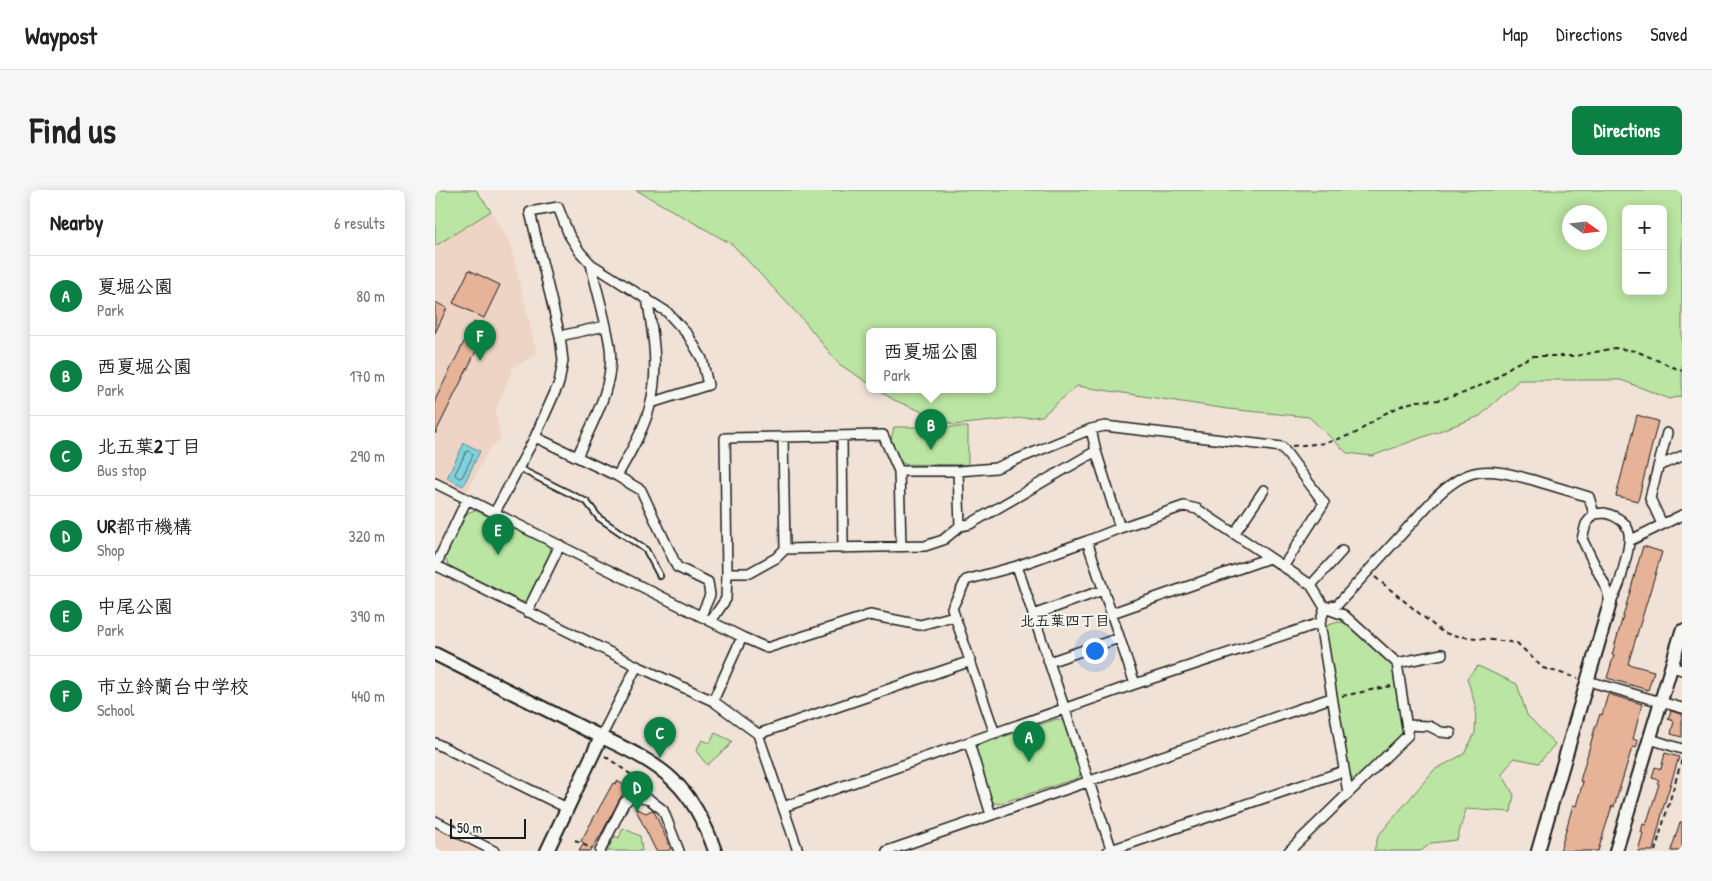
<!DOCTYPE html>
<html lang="en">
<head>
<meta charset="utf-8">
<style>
	:root { --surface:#fff; --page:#f6f6f6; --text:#222; --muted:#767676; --line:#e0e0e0; --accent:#0b8043 }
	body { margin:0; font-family:"Patrick Hand","Klee One",sans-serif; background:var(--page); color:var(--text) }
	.controls { position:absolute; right:15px; top:15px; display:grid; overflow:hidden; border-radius:8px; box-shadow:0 2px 12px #0003 }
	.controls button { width:45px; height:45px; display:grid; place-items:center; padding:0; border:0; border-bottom:1px solid var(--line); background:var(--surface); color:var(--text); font:25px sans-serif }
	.compass { position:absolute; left:1127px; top:15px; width:45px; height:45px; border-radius:50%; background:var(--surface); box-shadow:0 2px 12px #0003; rotate:104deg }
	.scale { position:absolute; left:15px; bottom:12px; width:76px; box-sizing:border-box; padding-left:5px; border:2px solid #1c1c1c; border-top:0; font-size:14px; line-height:18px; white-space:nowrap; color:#1c1c1c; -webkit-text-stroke:4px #f6f6f2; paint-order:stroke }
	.you { position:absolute; left:659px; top:460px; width:18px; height:18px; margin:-12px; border:4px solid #fff; border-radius:50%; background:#1a73e8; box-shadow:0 0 0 8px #1a73e833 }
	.badge { display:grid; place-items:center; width:32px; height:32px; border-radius:50%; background:var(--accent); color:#fff; font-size:16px; font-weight:700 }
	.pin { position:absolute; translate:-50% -41px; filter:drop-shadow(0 1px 2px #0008) }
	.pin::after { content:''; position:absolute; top:26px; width:18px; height:15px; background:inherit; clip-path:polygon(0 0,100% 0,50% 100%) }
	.popup { position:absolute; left:431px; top:138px; width:130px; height:65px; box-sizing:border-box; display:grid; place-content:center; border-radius:8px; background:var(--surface); filter:drop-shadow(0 1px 4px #0005); font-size:16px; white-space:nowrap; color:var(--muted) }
	.popup b { font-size:19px; color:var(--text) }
	.popup::after { content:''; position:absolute; left:50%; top:100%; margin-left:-10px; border:10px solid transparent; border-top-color:var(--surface) }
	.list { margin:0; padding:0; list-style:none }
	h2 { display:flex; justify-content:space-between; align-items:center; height:65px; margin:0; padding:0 20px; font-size:21px }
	h2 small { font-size:16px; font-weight:400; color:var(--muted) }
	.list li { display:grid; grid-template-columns:32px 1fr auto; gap:15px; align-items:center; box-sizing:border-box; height:80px; padding:0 20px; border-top:1px solid var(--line) }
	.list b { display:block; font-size:19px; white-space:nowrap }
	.list p { margin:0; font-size:16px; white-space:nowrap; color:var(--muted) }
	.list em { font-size:16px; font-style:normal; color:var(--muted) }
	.map { position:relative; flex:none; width:1247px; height:661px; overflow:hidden; border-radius:8px }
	header { display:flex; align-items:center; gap:30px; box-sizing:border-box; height:70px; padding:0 25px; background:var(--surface); border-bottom:1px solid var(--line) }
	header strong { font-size:24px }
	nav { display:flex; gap:28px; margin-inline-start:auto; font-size:18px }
	.intro { display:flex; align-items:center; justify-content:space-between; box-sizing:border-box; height:120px; padding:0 30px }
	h1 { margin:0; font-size:35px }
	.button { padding:12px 22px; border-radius:8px; background:var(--accent); color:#fff; font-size:18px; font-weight:700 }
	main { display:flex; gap:30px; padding:0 30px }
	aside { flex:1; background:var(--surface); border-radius:8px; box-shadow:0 2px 12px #0003 }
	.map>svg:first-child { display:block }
</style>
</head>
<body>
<header>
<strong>Waypost</strong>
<nav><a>Map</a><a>Directions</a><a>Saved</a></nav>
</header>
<div class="intro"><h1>Find us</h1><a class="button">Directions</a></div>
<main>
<aside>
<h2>Nearby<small>6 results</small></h2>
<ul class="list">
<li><span class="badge">A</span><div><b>夏堀公園</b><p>Park</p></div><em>80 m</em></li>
<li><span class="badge">B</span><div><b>西夏堀公園</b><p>Park</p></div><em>170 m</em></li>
<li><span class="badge">C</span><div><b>北五葉2丁目</b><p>Bus stop</p></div><em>290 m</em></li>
<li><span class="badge">D</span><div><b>UR都市機構</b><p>Shop</p></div><em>320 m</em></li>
<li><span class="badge">E</span><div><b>中尾公園</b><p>Park</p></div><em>390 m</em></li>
<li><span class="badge">F</span><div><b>市立鈴蘭台中学校</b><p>School</p></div><em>440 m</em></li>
</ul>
</aside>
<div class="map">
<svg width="1247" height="661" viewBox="0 0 1247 661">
	<rect width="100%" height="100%" fill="#f1e2d7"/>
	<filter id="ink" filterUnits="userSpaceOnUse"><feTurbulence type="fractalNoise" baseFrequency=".02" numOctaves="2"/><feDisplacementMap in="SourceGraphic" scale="10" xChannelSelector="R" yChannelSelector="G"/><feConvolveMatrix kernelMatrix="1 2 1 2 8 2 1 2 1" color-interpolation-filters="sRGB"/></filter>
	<g filter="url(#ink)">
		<path fill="#eed4c4" d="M56 21 76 56 102 164 78 178 60 222 66 248 53 261 32 302V309L0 293V56Z
			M0 638 47 661H0Z"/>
		<path fill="#bbe5a2" stroke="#6c805f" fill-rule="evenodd" d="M0 0H41L56 21 0 56Z
			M201 0H1247V206L1235 209 1186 190H1084L1045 226 937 266 912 263 874 227 793 219 642 196 607 226 519 235 459 210 442 199H557V141H435V194L404 174 370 132 298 55ZM1191 19H1228V101H1191ZM1134 22H1164V52H1134Z
			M459 237H533V275L470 274 464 271 456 250Z
			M40 320 115 356 116 363 94 410 87 412 13 375 10 367 32 323Z
			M904 432 910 433 958 474 969 546 922 590 913 587 888 443 893 435Z
			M1043 476 1082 494 1092 525 1120 554 1104 573 1079 568 1067 584 1079 605 1076 622 1031 619 1022 650 996 653 986 661H939L943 646 999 580 1029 564 1040 543 1041 518 1032 488Z
			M622 529 629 531 647 581 643 588 563 614 556 611 540 562 541 556Z
			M280 543 297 551 293 557 272 575 261 561 267 550 275 553Z
			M188 638 205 646 207 661H172L180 646 184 648Z"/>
		<path fill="#82d2de" stroke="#598990" d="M29 253 45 261 28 296 12 288Z"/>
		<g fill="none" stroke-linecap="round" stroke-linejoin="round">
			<path stroke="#45656a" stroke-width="1" d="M33 261 37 263 38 265 27 287 24 288 21 286 20 284 31 262Z"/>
		</g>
		<path fill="#e6b298" stroke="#1c1c1c" d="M34 80 65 95 49 128 18 113Z
			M0 112 12 118 0 143Z
			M39 132 52 139 0 244V210Z
			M1202 225 1223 231 1203 311 1181 306Z
			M1208 356 1227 362 1193 474 1219 481 1213 500 1172 488 1179 465H1177Z
			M1173 504 1207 514 1198 549 1203 551 1201 558 1198 557 1196 561 1179 617 1177 616 1163 661H1125L1138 615 1141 616 1148 592 1145 591 1160 538 1165 524 1167 525Z
			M1236 521 1247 524V547L1236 544 1239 531 1233 529Z
			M1230 563 1244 567 1229 615 1218 661H1203L1208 643 1206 642 1208 634 1211 635 1224 594 1222 593 1224 590 1217 588 1220 577 1226 579Z
			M182 591 189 595 188 598 190 599 168 641 156 661H144L149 653 146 651 178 593 181 594Z
			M200 618 211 623 217 620 219 621 236 659 232 661H221Z
			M1245 632H1247V661H1236Z"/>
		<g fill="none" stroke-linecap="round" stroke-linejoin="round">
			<defs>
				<path id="lane" d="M83 278 152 312 164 328 211 360 225 386"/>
				<path id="street" d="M125 146 170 136
					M656 239 661 261 685 338
					M407 246 408 357
					M100 247 182 286 206 300 242 377 273 392 275 405 266 426
					M348 248 350 359
					M142 267C157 233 180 196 175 157 171 130 162 102 156 74
					M1223 276 1247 266
					M464 281 466 356
					M182 286C195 263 210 238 216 212 224 177 218 143 212 108
					M0 293 307 447 332 458 435 425 485 435 519 426
					M60 322 100 247 124 193 128 171 125 146 95 22 123 17 134 45 145 62 156 74 232 122 253 145 267 169 273 195 216 213
					M1170 323C1199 331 1197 347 1190 372 1186 389 1184 398 1175 413L1172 400 1147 349 1151 334 1159 324Z
					M1227 334 1215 308 1232 243
					M525 336 535 334 661 261
					M799 344 829 300
					M1196 350 1247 325
					M652 351 700 494
					M0 375 202 476 278 511 323 544 363 661
					M582 376 677 661
					M0 377 32 309
					M292 383H314L341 368 350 359 490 356 508 350 525 336 523 281
					M876 395 907 361
					M92 422 125 355
					M677 423 834 368
					M598 425 668 400
					M276 431 291 409 292 383 290 248 448 245 464 281H523L561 278 656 239 670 236 847 257 889 313 848 377
					M614 472 684 448
					M962 473 1007 464
					M1237 477 1247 480
					M1160 493 1247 518
					M278 511 307 447
					M972 535 994 536 1006 542 1016 543
					M323 544 536 471
					M560 544 517 418 531 390 582 376 652 351 685 338 749 316 762 319 876 395 890 418 909 425 962 473 973 545 854 661
					M166 547 202 476
					M1215 549 1247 559
					M0 553 132 618
					M534 553 556 625
					M913 603 885 433 890 418 903 414 997 311C1033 275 1051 277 1098 290 1117 296 1136 301 1154 307L1159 324
					M348 617 700 494 885 433
					M0 631 59 661
					M165 661 189 613 197 606 215 610 228 620 244 661
					M452 661 896 508
					M673 661 909 581"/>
				<path id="secondary" d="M0 464C49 488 97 513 146 537 176 552 214 567 238 590 258 609 271 635 280 661
					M112 661 166 547
					M1103 661 1175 413
					M1181 661 1247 441"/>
			</defs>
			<use href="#lane" stroke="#1c1c1c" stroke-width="8"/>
			<use href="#street" stroke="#1c1c1c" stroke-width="12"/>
			<use href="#secondary" stroke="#1c1c1c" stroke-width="16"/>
			<path stroke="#1c1c1c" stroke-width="2" stroke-dasharray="5 4" stroke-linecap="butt" d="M857 256 891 253 921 243 949 224 968 215 982 211 1004 210 1029 203 1058 190 1078 175 1098 166H1141L1180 158 1201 161 1247 181
				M940 387 1007 442 1016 445 1082 453 1108 478 1143 488
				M907 506 956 496
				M170 566 202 589 198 597
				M140 650 157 659
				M1220 661 1247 569"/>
			<use href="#lane" stroke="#f6f6f2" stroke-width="4.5"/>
			<use href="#street" stroke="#f6f6f2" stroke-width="9"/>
			<use href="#secondary" stroke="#f6f6f2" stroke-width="12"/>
		</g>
	</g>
	<g text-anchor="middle" stroke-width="4" stroke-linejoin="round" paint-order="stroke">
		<g font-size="15" font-weight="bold" fill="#1c1c1c" stroke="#f6f6f2">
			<text x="630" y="436">北五葉四丁目</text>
		</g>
	</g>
</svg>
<div class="controls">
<button>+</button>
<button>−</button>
</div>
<svg class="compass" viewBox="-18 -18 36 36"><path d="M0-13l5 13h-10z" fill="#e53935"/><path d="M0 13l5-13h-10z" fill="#767676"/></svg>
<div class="scale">50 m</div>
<div class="you"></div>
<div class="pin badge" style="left:594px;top:572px">A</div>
<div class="pin badge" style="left:496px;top:260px">B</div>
<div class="popup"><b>西夏堀公園</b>Park</div>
<div class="pin badge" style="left:225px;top:568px">C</div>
<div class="pin badge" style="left:202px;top:622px">D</div>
<div class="pin badge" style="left:63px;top:365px">E</div>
<div class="pin badge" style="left:45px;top:171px">F</div>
</div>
</main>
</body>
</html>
